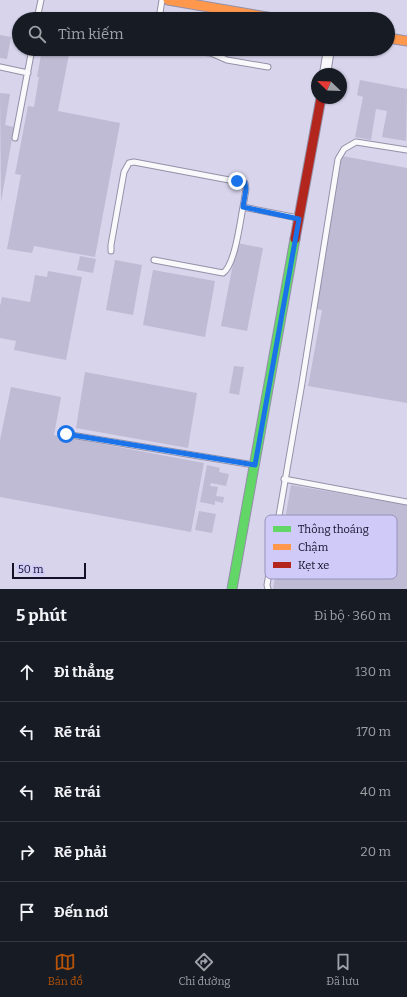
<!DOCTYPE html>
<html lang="vi">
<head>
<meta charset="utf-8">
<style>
	:root { --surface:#171b24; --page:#20242c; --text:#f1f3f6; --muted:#9ea1a6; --line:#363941; --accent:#b45309 }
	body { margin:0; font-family:Bitter,serif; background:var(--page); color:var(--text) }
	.compass { position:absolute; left:311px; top:68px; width:36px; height:36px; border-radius:50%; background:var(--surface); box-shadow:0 1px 3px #0004; rotate:293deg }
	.scale { position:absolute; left:12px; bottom:10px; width:74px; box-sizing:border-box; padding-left:4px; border:2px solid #140f2a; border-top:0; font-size:11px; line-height:14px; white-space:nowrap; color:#140f2a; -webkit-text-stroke:3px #cfcaf7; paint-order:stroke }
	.stop { position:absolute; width:12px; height:12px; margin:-9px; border:3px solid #1a73e8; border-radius:50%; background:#fff }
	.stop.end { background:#1a73e8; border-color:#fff; box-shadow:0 1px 4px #0008 }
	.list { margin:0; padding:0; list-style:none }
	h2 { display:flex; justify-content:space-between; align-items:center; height:52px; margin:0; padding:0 16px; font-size:17px }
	h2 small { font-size:13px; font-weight:400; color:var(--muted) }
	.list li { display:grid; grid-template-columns:26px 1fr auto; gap:12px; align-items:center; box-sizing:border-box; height:60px; padding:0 16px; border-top:1px solid var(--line) }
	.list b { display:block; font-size:15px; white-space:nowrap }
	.list em { font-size:13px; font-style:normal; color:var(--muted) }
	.icon { flex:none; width:22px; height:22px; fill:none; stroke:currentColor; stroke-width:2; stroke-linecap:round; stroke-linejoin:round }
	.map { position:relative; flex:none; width:407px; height:589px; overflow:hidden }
	.search { position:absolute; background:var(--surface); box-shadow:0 1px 3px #0004; left:12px; right:12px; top:12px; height:44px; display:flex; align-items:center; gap:10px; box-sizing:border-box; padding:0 14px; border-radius:22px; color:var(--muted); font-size:15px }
	.sheet { height:352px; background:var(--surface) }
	nav { display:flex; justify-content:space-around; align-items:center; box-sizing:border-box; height:56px; border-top:1px solid var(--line); background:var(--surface); font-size:11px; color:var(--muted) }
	nav a { display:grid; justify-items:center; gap:2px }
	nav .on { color:var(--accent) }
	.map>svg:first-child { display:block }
</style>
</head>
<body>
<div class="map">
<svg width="407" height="589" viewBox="0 0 407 589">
	<rect width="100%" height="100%" fill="#d7d4ec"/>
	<path fill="#bfbbd4" d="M0 35 11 37 7 59 0 58Z
		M42 49H70L58 111 120 123 95 257 34 246 32 253 7 249 21 175 15 174 28 106 34 107 39 77H37Z
		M360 80 407 89 406 141 382 137 387 111 376 109 371 140 355 137 363 97 357 95Z
		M0 93 10 94 5 125 14 127 1 202Z
		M342 156 407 168V403L308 386 322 310 315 309Z
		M237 243 263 248 247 331 221 326Z
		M80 256 96 259 93 273 77 270Z
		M115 260 142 265 133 315 106 310Z
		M153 270 215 281 205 337 143 325Z
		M48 271 82 277 66 360 14 350 16 341 0 338V306L2 297 30 302 35 275 47 277Z
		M234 366 244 367 239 395 229 393Z
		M85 372 197 393 188 448 76 428Z
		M11 387 61 397 54 435 204 463 191 532 0 497V440Z
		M207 465 220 468 219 472 229 474 226 486 211 483 210 486 218 487 216 496 224 497 223 503 215 501V505L200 502Z
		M291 485 407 505V589H273Z
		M199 511 216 514 212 533 195 530Z"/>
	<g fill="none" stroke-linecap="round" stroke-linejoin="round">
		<defs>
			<path id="lane" d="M37 19 41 0
				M159 19 162 0
				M162 49 211 53 227 60 268 67
				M0 67 28 73
				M15 138 32 49
				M111 251V245L124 172 129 163 134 162 245 183 246 189 243 207 298 218
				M154 260 223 273C235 265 240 222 243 207
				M65 434 254 465
				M284 479 407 502
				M268 589 267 585 302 383 338 159 344 149 356 142 407 150"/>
			<path id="street" d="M325 74 329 49"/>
			<path id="fast" d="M232 589 295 239"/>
			<path id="slow" d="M168 0 279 19
				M388 38 407 41"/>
			<path id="jam" d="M295 239 321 98"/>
		</defs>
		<use href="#lane" stroke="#9490a7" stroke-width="7"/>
		<use href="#street" stroke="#9490a7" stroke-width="12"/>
		<use href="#fast" stroke="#9490a7" stroke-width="11"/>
		<use href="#slow" stroke="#9490a7" stroke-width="11"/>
		<use href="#jam" stroke="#9490a7" stroke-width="11"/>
		<use href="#lane" stroke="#f9f9fc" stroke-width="5"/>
		<use href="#street" stroke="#f9f9fc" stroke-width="10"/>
		<use href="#fast" stroke="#63d668" stroke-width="9"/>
		<use href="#slow" stroke="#ff974d" stroke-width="9"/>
		<use href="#jam" stroke="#b3261e" stroke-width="9"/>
	</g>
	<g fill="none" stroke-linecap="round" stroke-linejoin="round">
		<path stroke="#1a73e8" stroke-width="5" d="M66 434 255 465 299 219 243 207 246 189 245 183 237 181"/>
	</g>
	<rect x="265" y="515" width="132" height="64" rx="6" fill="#cfcaf7" stroke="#9792ba" stroke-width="1"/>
	<rect x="273" y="526" width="18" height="6" fill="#63d668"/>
	<rect x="273" y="544" width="18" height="6" fill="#ff974d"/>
	<rect x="273" y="562" width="18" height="6" fill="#b3261e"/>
	<g font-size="11" fill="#140f2a">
		<text x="298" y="533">Thông thoáng</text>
		<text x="298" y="551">Chậm</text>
		<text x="298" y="569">Kẹt xe</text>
	</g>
</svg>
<svg class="compass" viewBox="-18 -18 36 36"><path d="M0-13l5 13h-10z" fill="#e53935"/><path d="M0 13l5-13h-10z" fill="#9ea1a6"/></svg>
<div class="scale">50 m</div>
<div class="stop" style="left:66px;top:434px"></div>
<div class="stop end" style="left:237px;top:181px"></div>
<div class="search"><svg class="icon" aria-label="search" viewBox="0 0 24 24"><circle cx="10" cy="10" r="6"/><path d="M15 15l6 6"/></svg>Tìm kiếm</div>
</div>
<section class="sheet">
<h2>5 phút<small>Đi bộ · 360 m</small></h2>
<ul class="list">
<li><svg class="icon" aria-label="ahead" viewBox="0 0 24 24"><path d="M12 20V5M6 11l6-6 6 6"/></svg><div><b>Đi thẳng</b></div><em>130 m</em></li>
<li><svg class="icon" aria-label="left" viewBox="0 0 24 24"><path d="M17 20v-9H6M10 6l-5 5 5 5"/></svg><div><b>Rẽ trái</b></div><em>170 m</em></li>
<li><svg class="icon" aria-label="left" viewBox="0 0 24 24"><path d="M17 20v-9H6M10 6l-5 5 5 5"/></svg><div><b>Rẽ trái</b></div><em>40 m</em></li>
<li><svg class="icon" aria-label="right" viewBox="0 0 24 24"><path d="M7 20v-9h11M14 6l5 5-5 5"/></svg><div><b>Rẽ phải</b></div><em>20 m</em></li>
<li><svg class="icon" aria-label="arrive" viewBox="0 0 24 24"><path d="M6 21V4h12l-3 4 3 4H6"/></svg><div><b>Đến nơi</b></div></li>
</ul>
</section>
<nav>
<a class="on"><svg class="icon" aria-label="map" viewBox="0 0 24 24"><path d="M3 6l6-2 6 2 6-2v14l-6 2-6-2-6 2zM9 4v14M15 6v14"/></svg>Bản đồ</a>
<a><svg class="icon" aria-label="directions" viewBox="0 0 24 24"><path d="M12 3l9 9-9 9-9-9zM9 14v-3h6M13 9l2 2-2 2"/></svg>Chỉ đường</a>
<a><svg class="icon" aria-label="saved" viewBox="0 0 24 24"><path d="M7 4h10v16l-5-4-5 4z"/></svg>Đã lưu</a>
</nav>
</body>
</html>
